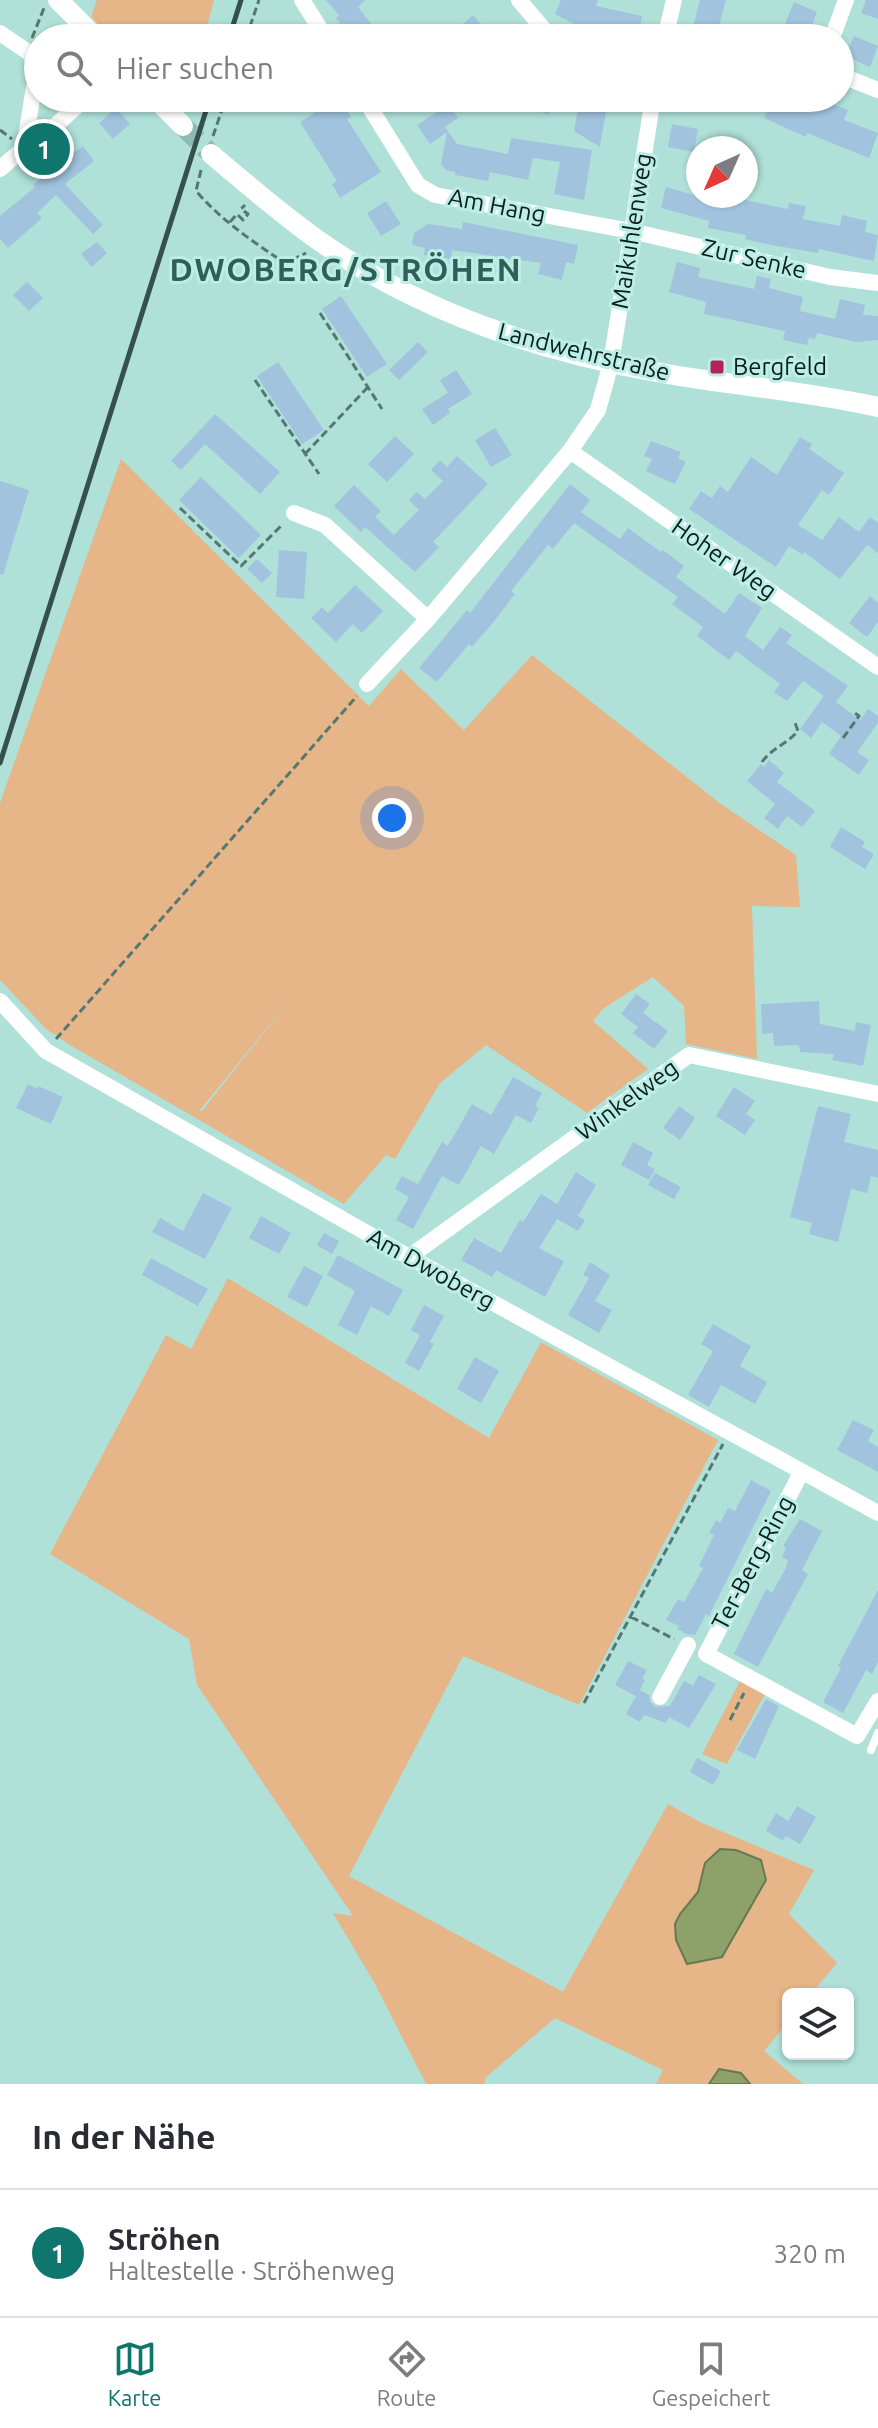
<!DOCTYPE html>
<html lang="de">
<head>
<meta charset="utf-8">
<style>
	:root { --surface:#fff; --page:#f7f7f7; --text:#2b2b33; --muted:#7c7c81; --line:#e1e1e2; --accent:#0f766e }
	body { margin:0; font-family:Ubuntu,sans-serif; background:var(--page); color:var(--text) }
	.controls { position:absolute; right:24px; bottom:24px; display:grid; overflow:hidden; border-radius:12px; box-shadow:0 2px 6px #0004 }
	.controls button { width:72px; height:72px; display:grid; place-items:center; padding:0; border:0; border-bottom:2px solid var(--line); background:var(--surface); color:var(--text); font:40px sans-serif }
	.compass { position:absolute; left:686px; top:136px; width:72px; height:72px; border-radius:50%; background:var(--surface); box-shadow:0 2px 6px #0004; rotate:225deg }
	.you { position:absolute; left:392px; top:818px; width:28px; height:28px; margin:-20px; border:6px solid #fff; border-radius:50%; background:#1a73e8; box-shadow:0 0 0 12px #1a73e833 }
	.badge { display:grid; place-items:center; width:52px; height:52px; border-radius:50%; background:var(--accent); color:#fff; font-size:26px; font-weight:700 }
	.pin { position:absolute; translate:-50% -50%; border:4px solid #fff; box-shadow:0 2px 8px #0006 }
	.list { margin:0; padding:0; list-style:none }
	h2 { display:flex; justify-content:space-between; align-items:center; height:104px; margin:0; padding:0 32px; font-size:34px }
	h2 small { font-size:26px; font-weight:400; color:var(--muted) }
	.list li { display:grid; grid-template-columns:52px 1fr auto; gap:24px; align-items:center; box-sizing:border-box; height:128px; padding:0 32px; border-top:2px solid var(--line) }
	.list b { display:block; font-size:30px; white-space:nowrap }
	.list p { margin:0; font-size:26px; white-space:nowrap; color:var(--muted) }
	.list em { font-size:26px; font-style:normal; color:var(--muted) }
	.icon { flex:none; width:44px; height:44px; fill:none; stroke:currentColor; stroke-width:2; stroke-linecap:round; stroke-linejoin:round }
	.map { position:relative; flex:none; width:878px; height:2084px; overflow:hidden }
	.search { position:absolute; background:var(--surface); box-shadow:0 2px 6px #0004; left:24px; right:24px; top:24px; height:88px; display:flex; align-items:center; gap:20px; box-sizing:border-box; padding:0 28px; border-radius:44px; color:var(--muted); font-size:30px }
	.sheet { height:232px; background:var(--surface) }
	nav { display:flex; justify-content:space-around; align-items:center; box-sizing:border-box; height:112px; border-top:2px solid var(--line); background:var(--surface); font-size:22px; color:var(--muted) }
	nav a { display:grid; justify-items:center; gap:4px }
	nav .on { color:var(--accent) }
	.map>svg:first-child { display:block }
</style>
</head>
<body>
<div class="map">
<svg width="878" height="2084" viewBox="0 0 878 2084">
	<rect width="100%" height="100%" fill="#afe1d9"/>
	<path fill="#e6b588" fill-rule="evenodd" d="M97 0H214L204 38H112L91 17Z
		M121 459 369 706 401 669 464 730 532 655 721 804 796 855 800 907 752 906 757 1059 686 1044 684 1006 653 977 604 1008 593 1021 648 1069 587 1113 486 1045 440 1083 395 1159 386 1155 344 1204 70 1045 46 1029 0 980V803ZM292 997 202 1111H200V1110Z
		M228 1278 489 1438 541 1342 718 1440 579 1705 463 1656 349 1876 563 1992 668 1804 702 1823 814 1870 789 1914 837 1963 811 1994H788V2022L764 2051 803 2084H750L741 2073 719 2069 709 2084H656L663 2070 555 2018 485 2078V2084H426L375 1984 333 1913 353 1916 197 1685 189 1639 50 1554 166 1335 191 1349ZM705 1863 766 1880 722 1957 680 1914 698 1892Z
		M740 1681 765 1694 727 1764 702 1754Z"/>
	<path fill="#8da168" stroke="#667a51" stroke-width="2" d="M720 1849 736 1850 761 1860 766 1880 722 1957 687 1964 676 1940 675 1924 680 1914 698 1892 705 1863Z
		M719 2069 741 2073 750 2084H709Z"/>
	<path fill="#a2c3de" d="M326 0H365L358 7 373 26 358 38H351L336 18 339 15Z
		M561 0H598L596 6 642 16 638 38 597 36 555 14Z
		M700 0H726L716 38H690Z
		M866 0H878V19L861 13Z
		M794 2 817 12 807 38H779Z
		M473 15 493 38H448Z
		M854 36 878 46 870 67 846 56Z
		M339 98 351 117 347 119 381 172 340 198 332 184 337 181 300 122Z
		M520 98H558L548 115Z
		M580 98H611L609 111H606L600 147 574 131Z
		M772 98H791L817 108 820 99 848 110 844 120 878 133 869 158 807 133 806 137 764 118Z
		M449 104 458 118 445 127 457 144 508 154 511 138 592 150 584 200 554 194 560 162 533 158 528 180 490 172 488 181 455 175V172L446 170 441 164 447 132 430 144 417 125Z
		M116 108 130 124 113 139 99 123Z
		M672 124 698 129 694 152 668 147Z
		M83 146 94 161 65 184 103 225 93 234 56 195 37 213 42 218 8 248 0 239V216L35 187 33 185 52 169Z
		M666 187 698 196H726L788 209 789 203 806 206 803 219 840 226 842 215 867 221 865 232 878 235 874 261 819 249 818 253 771 245 745 239 746 235 708 228 709 221 661 208Z
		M386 201 401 224 381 236 367 213Z
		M463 222 578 245 574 264 566 262 562 280 538 274 541 263 452 250 451 259 424 255 425 248 412 245 414 233 428 224 462 229Z
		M97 242 107 253 92 267 81 254Z
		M677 262 700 268 698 277 754 289 757 276 771 279 769 288 803 297 800 311 835 319 840 299 865 305 863 315 878 316V340L856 342 817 333 815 339 809 338 807 345 783 340 785 331 704 314 706 302 669 292Z
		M27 282 43 298 29 311 13 295Z
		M341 296 387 364 367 377 322 309Z
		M418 342 428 352 399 380 389 370Z
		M278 362 324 430 302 444 257 376Z
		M456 370 472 394 448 409 450 413 433 425 422 409 448 393 440 380Z
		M215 414 280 472 260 494 205 444 181 470 171 461Z
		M495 428 512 455 491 467 475 440Z
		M395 436 414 454 387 482 368 464Z
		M800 437 812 444 809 449 844 473 829 495 822 490 798 525 822 540 839 517 859 532 870 517 878 523V553L867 545 840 579 804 552 803 555 789 546 776 567 689 509 701 491 712 498 720 486 728 492 751 457 777 475Z
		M651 441 681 452 678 458 686 462 675 484 646 471 652 459 644 456Z
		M457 456 488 484 433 542 439 547 415 572 365 527 361 532 334 506 354 485 381 511 375 517 394 535 419 510 409 500 417 492 425 499 443 481 431 470 440 460 447 467Z
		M201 477 261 535 239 558 179 500Z
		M0 481 29 490 3 575 0 574Z
		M570 484 590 500 581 512 620 539 628 528 661 552 663 550 684 566 676 577 725 614 739 593 762 608 745 636 763 650 780 627 792 635 786 643 848 686 836 702 860 720 868 709 878 716V723L857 752 869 760 859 775 829 754 841 736 822 722 811 738 800 729 824 696 803 681 787 701 774 692 780 684 736 651 729 660 697 636 703 627 672 604 678 597 574 523 553 549 548 545 511 591 515 594 491 625 472 647 469 644 437 682 419 668 467 610 470 613Z
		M279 550 307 552 304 599 276 597Z
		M257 559 272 573 262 583 247 569Z
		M355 585 383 611 362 633 353 624 336 642 311 618 322 607 328 613Z
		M870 596 878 603V622L867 637 849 623Z
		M769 760 784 773 777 782 815 811 802 827 787 816 778 829 764 818 775 804 747 781 761 764 764 767Z
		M841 827 865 842 862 847 874 854 865 869 830 847Z
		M636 994 650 1004 643 1013 668 1031 654 1049 633 1033 638 1027 621 1014Z
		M819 1001 820 1024 855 1031 856 1022 871 1025 863 1066 832 1060 834 1054 800 1052 799 1045 774 1046 773 1033 762 1034 761 1004Z
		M513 1077 542 1093 535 1106 539 1108 531 1123 516 1115 494 1154 481 1146 459 1185 442 1176 413 1229 396 1220 409 1197 395 1189 402 1176 418 1184 442 1142 448 1146 472 1104 491 1115Z
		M28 1084 37 1089 38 1086 63 1097 51 1124 16 1108Z
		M734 1087 755 1101 746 1114 755 1120 745 1135 716 1116Z
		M679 1106 695 1118 680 1140 663 1128Z
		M818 1106 851 1114 844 1142 878 1150V1178L871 1176 867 1193 851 1189 838 1242 809 1234 812 1223 790 1217Z
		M633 1142 653 1153 647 1165 655 1169 649 1180 621 1165Z
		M576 1172 596 1185 578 1216 585 1220 578 1231 557 1219 539 1248 564 1261 545 1297 496 1270 492 1277 461 1260 474 1238 501 1253 520 1220 523 1222 541 1194 557 1204Z
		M655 1173 681 1187 674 1199 648 1185Z
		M203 1193 232 1208 205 1259 152 1232 160 1218 183 1231Z
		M261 1216 291 1233 279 1254 249 1238Z
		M324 1233 339 1241 332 1254 317 1245Z
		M338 1255 403 1290 389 1316 371 1306 357 1335 338 1325 355 1291 327 1275Z
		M151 1258 208 1289 198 1306 142 1275Z
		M590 1262 610 1275 595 1301 612 1310 599 1333 568 1315 589 1278 583 1275Z
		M304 1266 323 1276 307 1307 287 1297Z
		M424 1305 444 1316 430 1342 434 1344 419 1371 405 1363 420 1335 411 1330Z
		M713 1324 751 1346 740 1366 767 1382 755 1404 721 1385 709 1407 688 1395 713 1351 701 1344Z
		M475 1357 499 1371 481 1403 457 1389Z
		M853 1420 874 1430 868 1441 878 1447V1472L837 1450Z
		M751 1480 771 1491 709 1616 706 1614 695 1635 687 1634 677 1629 679 1626 666 1620 678 1599 684 1602 703 1568 699 1566 714 1535 709 1533 716 1520 720 1523 728 1508 735 1511Z
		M800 1519 822 1531 802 1570 808 1574 758 1667 734 1654 766 1589 772 1593 786 1568 788 1560 782 1557 786 1548 783 1546Z
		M878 1590V1662L872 1674 866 1670 843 1713 823 1702 841 1668 838 1666Z
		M628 1661 647 1670 642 1679 645 1680 640 1690 649 1695 650 1702 656 1707 670 1706 684 1681 693 1686 699 1675 716 1684 689 1728 669 1717 666 1723 644 1715 640 1722 626 1714 636 1696 615 1685Z
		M766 1699 779 1706 755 1759 737 1750Z
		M697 1758 721 1771 713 1785 690 1772Z
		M797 1806 816 1817 800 1844 786 1836 783 1841 766 1831 776 1813 788 1821Z"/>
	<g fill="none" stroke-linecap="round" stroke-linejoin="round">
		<path stroke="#8ebab3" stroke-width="20" stroke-dasharray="20 10" stroke-linecap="butt" d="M183 126 211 154"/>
		<path stroke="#557772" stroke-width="3" stroke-dasharray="8 4" stroke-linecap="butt" d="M32 38 44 8
			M246 38 259 0
			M0 130 12 139
			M213 136 226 98
			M201 170 196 191C221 220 253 242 285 263L306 253
			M230 222 237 214 243 220 248 214 241 209 245 205
			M320 313 382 409
			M255 380 319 474
			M305 454 368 387
			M180 508 241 566 283 524
			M843 738 859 716 852 711
			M762 762C772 748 787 744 798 731L794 720
			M56 1039 357 696
			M631 1617 674 1639
			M584 1703 723 1444
			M730 1720 744 1693"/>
		<path stroke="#fff" stroke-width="8" d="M871 1750 878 1733"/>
		<path stroke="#fff" stroke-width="16" d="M302 0 326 38
			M519 0 551 38
			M0 33 28 52 38 64
			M665 38 674 0
			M832 38 846 0
			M840 75 878 90
			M364 98 418 185 435 195 631 231 830 277 878 283
			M24 148 34 87 38 81
			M0 169 24 148 43 137 78 105V98
			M570 451 878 667
			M294 513 325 525 428 619
			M367 684 428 619 570 451 598 410 611 363 653 98
			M0 1001 46 1051 409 1257 878 1513
			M409 1257 689 1055 878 1094
			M801 1473 706 1654 857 1736 878 1701
			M660 1697 688 1645"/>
		<path stroke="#fff" stroke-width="20" d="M58 0 96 38
			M155 98 183 126
			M211 154C245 183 279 212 315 238 417 311 540 352 662 373 734 386 807 391 878 407"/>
		<path stroke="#36514d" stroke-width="5" d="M229 38 241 0
			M0 763 210 98"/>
	</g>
	<rect fill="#b22459" stroke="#bceee6" stroke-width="3" x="709" y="359" width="16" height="16" rx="4"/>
	<g text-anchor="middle" stroke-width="6" stroke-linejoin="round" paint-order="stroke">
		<g font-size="24" fill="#0a1e1b" stroke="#bceee6">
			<text transform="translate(497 206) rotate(11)" y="8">Am Hang</text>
			<text transform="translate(632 231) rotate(-81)" y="8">Maikuhlenweg</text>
			<text transform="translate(754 259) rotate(13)" y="8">Zur Senke</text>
			<text transform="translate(584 352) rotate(14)" y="8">Landwehrstraße</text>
			<text transform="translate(724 559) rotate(35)" y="8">Hoher Weg</text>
			<text transform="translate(627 1100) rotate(-36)" y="8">Winkelweg</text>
			<text transform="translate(431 1269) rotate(29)" y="8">Am Dwoberg</text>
			<text transform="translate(753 1563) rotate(-62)" y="8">Ter-Berg-Ring</text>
		</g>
		<g font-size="24" fill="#0a1e1b" stroke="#bceee6" text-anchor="start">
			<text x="733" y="375">Bergfeld</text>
		</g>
		<g font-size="32" font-weight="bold" letter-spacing="2" fill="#305f59" stroke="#bceee6">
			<text x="346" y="281">DWOBERG/STRÖHEN</text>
		</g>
	</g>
</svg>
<div class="controls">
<button><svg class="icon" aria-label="layers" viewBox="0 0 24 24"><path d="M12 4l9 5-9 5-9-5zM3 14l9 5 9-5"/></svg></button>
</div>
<svg class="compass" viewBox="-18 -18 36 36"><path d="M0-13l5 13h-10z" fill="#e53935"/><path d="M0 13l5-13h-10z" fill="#7c7c81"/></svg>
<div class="you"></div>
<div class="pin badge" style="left:44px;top:149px">1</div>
<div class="search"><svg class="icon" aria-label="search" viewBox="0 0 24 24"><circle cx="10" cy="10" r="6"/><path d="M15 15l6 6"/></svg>Hier suchen</div>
</div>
<section class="sheet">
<h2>In der Nähe<small></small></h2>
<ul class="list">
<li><span class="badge">1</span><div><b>Ströhen</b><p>Haltestelle · Ströhenweg</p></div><em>320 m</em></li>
</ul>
</section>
<nav>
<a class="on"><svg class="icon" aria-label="map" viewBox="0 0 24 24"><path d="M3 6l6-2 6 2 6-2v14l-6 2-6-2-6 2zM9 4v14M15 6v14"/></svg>Karte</a>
<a><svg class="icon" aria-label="directions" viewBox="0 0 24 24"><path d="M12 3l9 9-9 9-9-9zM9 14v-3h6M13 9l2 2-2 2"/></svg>Route</a>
<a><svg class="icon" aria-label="saved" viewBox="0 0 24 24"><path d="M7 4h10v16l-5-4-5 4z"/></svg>Gespeichert</a>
</nav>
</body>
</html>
